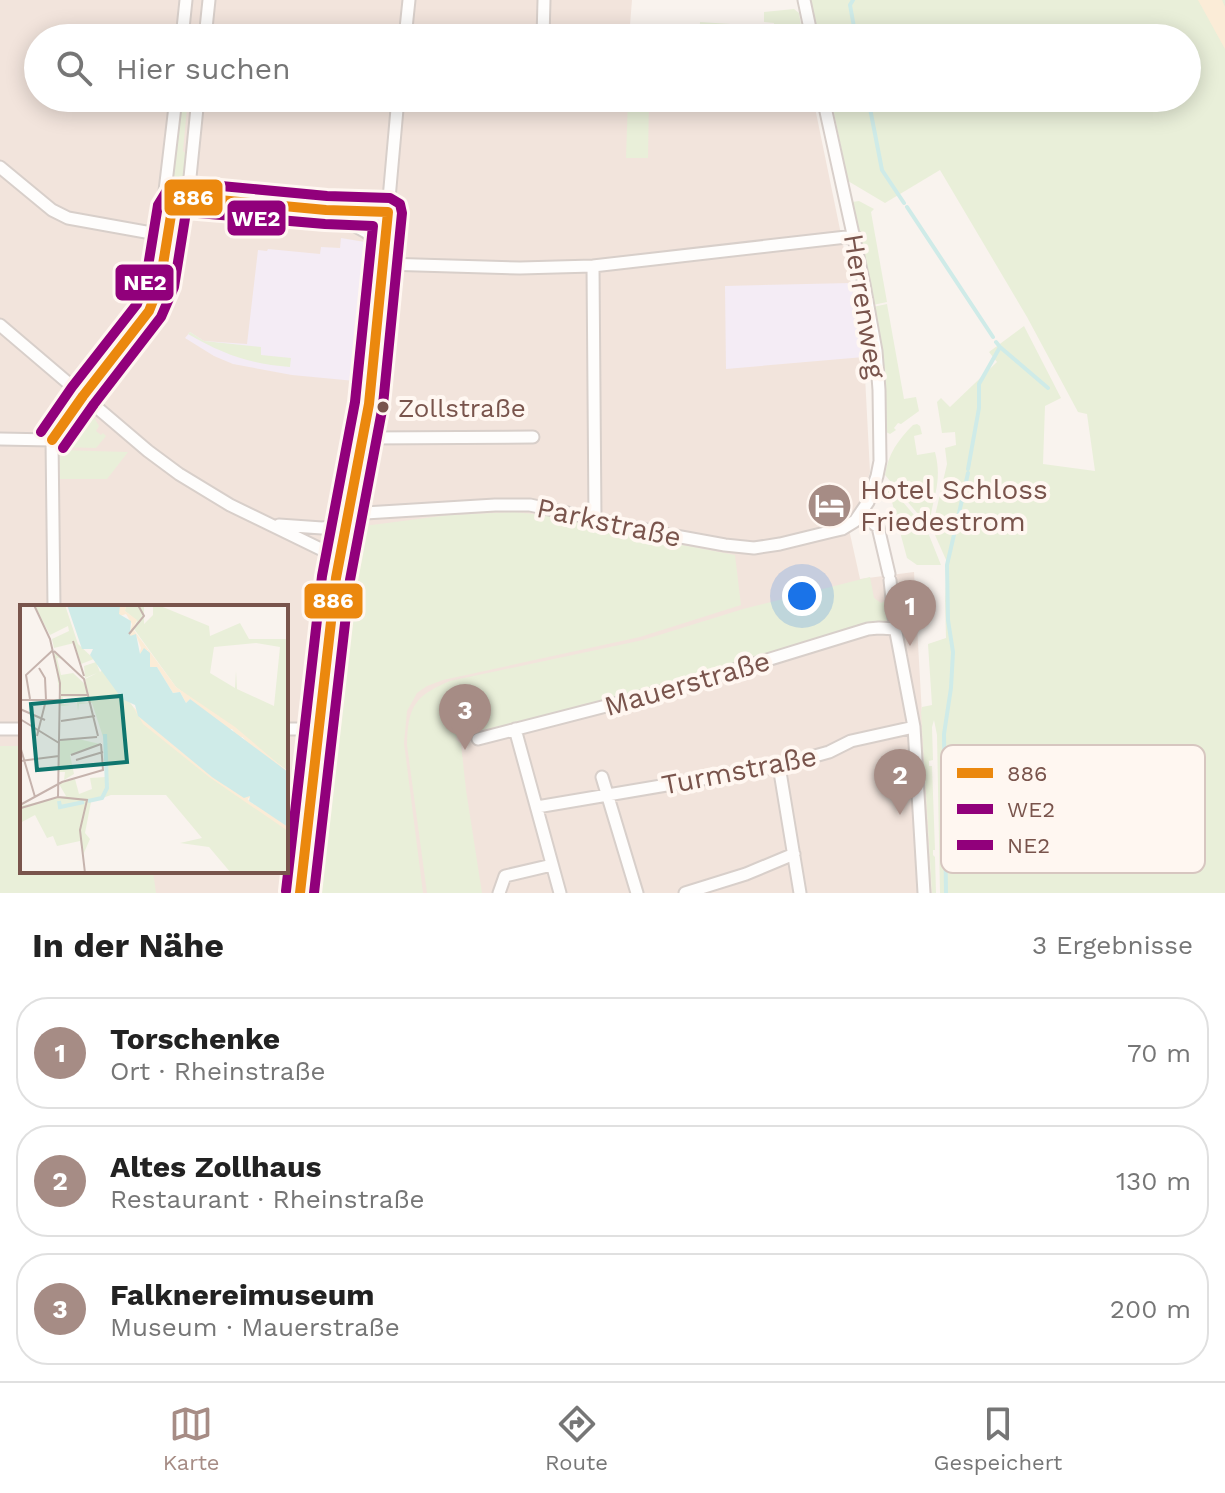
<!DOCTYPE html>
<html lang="de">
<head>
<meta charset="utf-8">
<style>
	:root { --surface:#fff; --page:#f2f2f2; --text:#222; --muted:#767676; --line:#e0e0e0; --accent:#a68c85 }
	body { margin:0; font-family:"Work Sans",sans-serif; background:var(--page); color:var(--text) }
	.you { position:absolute; left:802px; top:596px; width:28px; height:28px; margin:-20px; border:6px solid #fff; border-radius:50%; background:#1a73e8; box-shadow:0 0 0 12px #1a73e833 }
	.badge { display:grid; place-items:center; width:52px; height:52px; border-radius:50%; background:var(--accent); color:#fff; font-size:26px; font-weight:700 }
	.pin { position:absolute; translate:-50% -66px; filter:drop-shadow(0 2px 4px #0008) }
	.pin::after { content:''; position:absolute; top:42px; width:28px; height:24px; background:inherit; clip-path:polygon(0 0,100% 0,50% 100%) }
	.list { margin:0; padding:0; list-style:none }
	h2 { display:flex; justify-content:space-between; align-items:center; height:104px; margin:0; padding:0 32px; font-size:34px }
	h2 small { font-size:26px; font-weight:400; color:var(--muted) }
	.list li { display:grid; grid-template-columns:52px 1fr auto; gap:24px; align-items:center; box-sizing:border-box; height:112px; margin:0 16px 16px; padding:0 16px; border:2px solid var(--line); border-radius:32px }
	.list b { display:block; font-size:30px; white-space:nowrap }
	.list p { margin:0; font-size:26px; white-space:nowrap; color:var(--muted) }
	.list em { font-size:26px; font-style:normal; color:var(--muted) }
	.icon { flex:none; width:44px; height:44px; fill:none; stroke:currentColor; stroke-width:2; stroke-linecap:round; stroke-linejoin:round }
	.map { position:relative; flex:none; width:1225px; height:893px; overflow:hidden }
	.search { position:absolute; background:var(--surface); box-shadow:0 4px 20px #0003; left:24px; right:24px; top:24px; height:88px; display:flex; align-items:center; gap:20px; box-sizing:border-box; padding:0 28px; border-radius:44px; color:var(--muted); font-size:30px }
	.sheet { height:488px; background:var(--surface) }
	nav { display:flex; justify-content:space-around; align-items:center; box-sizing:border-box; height:112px; border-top:2px solid var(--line); background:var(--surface); font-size:22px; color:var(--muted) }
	nav a { display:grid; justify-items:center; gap:4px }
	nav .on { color:var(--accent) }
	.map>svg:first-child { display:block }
</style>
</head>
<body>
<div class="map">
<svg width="1225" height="893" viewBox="0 0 1225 893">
	<rect width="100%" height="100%" fill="#f9f3ee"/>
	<path fill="#f2e4dc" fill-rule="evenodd" d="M0 0H632L629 38H38V98H813L851 283 864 357 870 472 861 505 848 525 860 579 914 572 932 893H0ZM22 607H286V871H22Z"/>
	<path fill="#f4ecf5" d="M341 238 365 242 373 250 374 255 366 333H362L355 381 292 375 233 364 214 356 185 338 190 332 204 341 247 344 258 250 267 251 268 249 320 254 321 247 340 248Z
		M851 283 864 357 726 369 725 286Z"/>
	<path fill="#e9efd9" d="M810 0H1225V893H940L937 735 934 720 932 727 933 760 929 761V766H932L935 850H933V855L935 857 936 893H932L921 713 922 707 932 705 928 644 946 638 945 600 947 562 935 535 934 520 947 464 945 448 956 445 955 432 942 433 937 402 941 398 950 407 997 362 989 352 1024 326 1061 398 1045 406 1043 464 1095 471 1087 414 1078 412 1027 317 940 170 885 203 848 181 831 98H1187V38H818Z
		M794 9 799 13 803 38H773L774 23 764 22V12Z
		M700 22 746 25V38H699Z
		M628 98H649L648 158H626Z
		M178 103H186L187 108 183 151 187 154 183 189 169 188Z
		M859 201 874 209 871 212 887 302 873 305 852 202Z
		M887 304 904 399 916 397 919 411 901 424 898 423 894 428 896 430 890 434 886 432 885 394 873 307Z
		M190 332 204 341 261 347V355L291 358 290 367C249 364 223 354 188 334Z
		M88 413 93 416 99 426 96 431 101 435 103 433 106 436 96 448 60 447Z
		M917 424 920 426 922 434 914 436 917 455 935 452C943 483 932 498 929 527L885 475C888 454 898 440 913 425Z
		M59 450 128 452 107 479H60Z
		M886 486 890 487 927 530 941 565H917L907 558 892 502 887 496 881 492 883 487Z
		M514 512 553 516 677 544 735 555 741 605 640 637 443 680 427 686 417 693 407 711 404 743 423 893H307L316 825 318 787 350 548 356 527 449 515Z
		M870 577 874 598 881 603 885 601 886 597H888L891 618H888V620L788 648 787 647 779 649V651L686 679 685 677 677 680V682L589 705 588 703 580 705V707L466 734 462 732 458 734 456 739 461 744 466 790 482 893H427L407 745C408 707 414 696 450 681L643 640 743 609Z
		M0 746H22V871H153L156 893H0Z"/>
	<path fill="#fbecd7" d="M1198 0H1222L1225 7V49Z"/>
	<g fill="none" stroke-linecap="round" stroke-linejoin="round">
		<path stroke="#cfebe8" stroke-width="4" d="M853 0 850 5 856 38
			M868 98 882 170 904 203
			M907 207 993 337
			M996 342 1000 347 1048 388
			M968 469 979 408V384L1000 347
			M966 482 968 473
			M946 893 944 734 951 688 953 652 948 620 947 565 965 487"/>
		<defs>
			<path id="street" d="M804 0 812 38
				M543 37 580 38
				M182 38 186 0
				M205 38 209 0
				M405 38 409 0
				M543 38 544 0
				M176 98 165 191 177 199
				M0 167 52 210 68 218 168 236
				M188 197 198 98
				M330 212 366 232 385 247
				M384 264 520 268 593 266 855 236
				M593 266 595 519
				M0 325 148 451 179 474 230 505 339 558
				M364 438 533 437
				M0 439 52 440
				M52 440 83 396 149 311 160 283 172 209 177 199 188 197 326 210 388 212
				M52 440 54 607
				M349 514 495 505H530L670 535 725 545 754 548 780 544 829 532 842 529 855 521 868 502 877 476 880 461 879 390 876 351 864 284 823 98
				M861 514 878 527 889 574
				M279 525 322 528 347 525
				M890 580 894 618
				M895 627 914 727 924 893
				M0 729H22
				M286 729H319
				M515 729 560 893
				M478 739 676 688 868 629 879 628 896 629
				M779 766 800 893
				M602 777 637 893
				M537 807 779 766 829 752 851 741 914 727
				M300 893 336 578 364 438 373 378 398 98
				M499 893 505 876 552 865
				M685 893 746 874 794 854"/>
		</defs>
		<use href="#street" stroke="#d8cfca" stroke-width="15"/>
		<use href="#street" stroke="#fefdfc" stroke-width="11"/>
		<defs>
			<path id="bus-1" d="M52 440 83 396 149 311 160 283 172 209 177 199 188 197 326 210 388 212 369 404 336 578 300 893"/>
			<path id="bus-2" d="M63 448 94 404 161 317 174 287 186 212 325 224 373 226 355 402 322 576 286 891"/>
			<path id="bus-3" d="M41 432 72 387 137 304 146 279 158 205 169 187 189 183 327 196 390 198 400 204 402 213 383 405 350 580 314 893"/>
		</defs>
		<use href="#bus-1" stroke="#fff7f1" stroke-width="16"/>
		<use href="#bus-2" stroke="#fff7f1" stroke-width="16"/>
		<use href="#bus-3" stroke="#fff7f1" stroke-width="16"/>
		<use href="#bus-1" stroke="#eb880e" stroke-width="10"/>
		<use href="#bus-2" stroke="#91007b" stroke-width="10"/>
		<use href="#bus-3" stroke="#91007b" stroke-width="10"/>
	</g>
	<defs>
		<symbol id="hotel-disc" viewBox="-11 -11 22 22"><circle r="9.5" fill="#a68c85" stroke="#fff7f1"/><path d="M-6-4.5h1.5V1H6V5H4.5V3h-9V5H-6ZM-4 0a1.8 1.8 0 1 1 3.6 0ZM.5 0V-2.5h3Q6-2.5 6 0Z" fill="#fff"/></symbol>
	</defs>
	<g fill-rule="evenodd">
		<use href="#hotel-disc" x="804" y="480" width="51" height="51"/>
	</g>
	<circle fill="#79544c" stroke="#fff7f1" stroke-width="3" cx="383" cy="407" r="7"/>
	<g text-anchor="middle" stroke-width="8" stroke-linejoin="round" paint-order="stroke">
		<g font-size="26" fill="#79544c" stroke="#fff7f1" text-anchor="start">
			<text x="398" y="417">Zollstraße</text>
		</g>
		<g font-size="28" fill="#79544c" stroke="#fff7f1">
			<text transform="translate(865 306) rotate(81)" y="10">Herrenweg</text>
			<text transform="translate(609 522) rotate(12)" y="10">Parkstraße</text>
			<text transform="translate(687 683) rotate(-16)" y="10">Mauerstraße</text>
			<text transform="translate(739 770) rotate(-11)" y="10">Turmstraße</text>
		</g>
		<g font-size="28" fill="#79544c" stroke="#fff7f1" text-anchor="start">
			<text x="860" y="499">Hotel Schloss<tspan x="860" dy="32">Friedestrom</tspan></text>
		</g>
	</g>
	<g transform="translate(20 605)">
		<rect width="268" height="268" fill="#f9f3ee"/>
		<path d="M14 0H45L58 39 74 54 61 59 54 38 34 43 32 34 49 26 48 21 30 30ZM106 0H124V19L133 10V0H138L189 21 190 31 220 18 229 34H268V166L156 82 114 24 117 16 105 6ZM236 38 260 42 254 101 217 84 216 66 215 83 190 68 194 42ZM34 46 44 54 37 53 41 70 53 68 66 80 65 74 77 68 65 73 64 61 76 57 80 67 84 63 123 115 135 118 133 123 144 132 152 131 162 145 169 143 165 148 178 159 186 157 182 163 192 172 201 167 197 173 207 182 217 178 212 184 220 191 232 189 227 194 231 198 242 204 248 201 245 205 253 212 259 208 256 213 268 218V268H211L189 242 160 238 182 233 146 190H91L71 197 65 228 70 234 63 250 60 236 37 241 33 231 27 233 15 210 0 218V201L46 191 39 179 55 174 59 189 72 184 70 173 86 172 84 135 72 98 59 99 58 106 57 97 68 98 66 92H43L42 99 51 100 41 101ZM54 133 80 139 50 150 54 169 44 175 45 167H39L40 135Z" fill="#e9efd9" fill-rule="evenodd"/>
		<path d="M99 0H106L105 6 117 15 113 24 156 82 215 122 268 167 249 159 236 144 232 147 223 132 215 135 213 124H200L201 120 189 110 185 114 186 107 170 94 166 98 160 87 153 88 137 62H130L128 45 119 50 121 43 116 30 109 32 112 19 106 9 94 13ZM113 102 192 172 207 182 217 178 233 190 227 194 231 198 258 208 256 213 268 218V226L189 172 123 119Z" fill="#fbecd7"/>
		<path d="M47 0 100 1 99 9 111 16 110 31 116 29 120 49 124 43 130 48V62H137L153 88 160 87 166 98 170 94 268 167V222L229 196 230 191 224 193 192 172 118 111 115 100 102 94 70 50 73 44H62Z" fill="#cfebe8"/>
		<path fill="none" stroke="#cfebe8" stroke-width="4" d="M82 60 109 29M39 196 40 202 64 197M68 196 82 193 87 183 85 129"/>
		<path fill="none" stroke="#c6b3ad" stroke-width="2" d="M14 0 30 34 40 78 38 192 67 195 60 225 65 268M109 29 124 11 118 0M53 36 64 71M34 46 64 74 78 131M41 90H69M10 94 6 70 33 45M0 95H41M0 104 25 115M0 114 39 138M41 116 75 111M17 131 26 95 25 73 19 63M40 135 77 132M0 141 15 192M51 150 81 139M56 155 83 147M0 156 39 151M0 200 42 177 83 165 81 139M1 203 38 192"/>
		<path fill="#0f766e" fill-opacity="0.15" stroke="#0f766e" stroke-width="4" d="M101 91 107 157 17 165 11 99Z"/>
		<rect width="268" height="268" fill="none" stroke="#79544c" stroke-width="4"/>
	</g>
	<rect x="941" y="745" width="264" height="128" rx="12" fill="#fff7f1" stroke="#d7c6c0" stroke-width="2"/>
	<rect x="957" y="768" width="36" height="10" fill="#eb880e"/>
	<rect x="957" y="804" width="36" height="10" fill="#91007b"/>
	<rect x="957" y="840" width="36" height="10" fill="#91007b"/>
	<g font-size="22" fill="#79544c">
		<text x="1007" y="781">886</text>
		<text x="1007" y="817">WE2</text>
		<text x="1007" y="853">NE2</text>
	</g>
	<g stroke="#fff7f1" stroke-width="3">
		<rect x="163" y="178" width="61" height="39" rx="8" fill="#eb880e"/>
		<rect x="226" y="199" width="61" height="38" rx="8" fill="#91007b"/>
		<rect x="114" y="263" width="61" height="39" rx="8" fill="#91007b"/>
		<rect x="303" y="582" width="61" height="38" rx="8" fill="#eb880e"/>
	</g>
	<g font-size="22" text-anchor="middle" font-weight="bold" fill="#fff">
		<text x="193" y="205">886</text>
		<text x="256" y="226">WE2</text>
		<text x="145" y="290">NE2</text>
		<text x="333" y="608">886</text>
	</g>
</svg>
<div class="you"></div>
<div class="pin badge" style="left:910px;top:646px">1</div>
<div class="pin badge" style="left:900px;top:815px">2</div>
<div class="pin badge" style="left:465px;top:750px">3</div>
<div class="search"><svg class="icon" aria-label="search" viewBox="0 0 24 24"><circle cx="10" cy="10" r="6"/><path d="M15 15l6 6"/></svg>Hier suchen</div>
</div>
<section class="sheet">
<h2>In der Nähe<small>3 Ergebnisse</small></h2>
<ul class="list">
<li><span class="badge">1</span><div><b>Torschenke</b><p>Ort · Rheinstraße</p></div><em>70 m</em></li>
<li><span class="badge">2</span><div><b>Altes Zollhaus</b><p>Restaurant · Rheinstraße</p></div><em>130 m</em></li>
<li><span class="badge">3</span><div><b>Falknereimuseum</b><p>Museum · Mauerstraße</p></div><em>200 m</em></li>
</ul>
</section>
<nav>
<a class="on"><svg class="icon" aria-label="map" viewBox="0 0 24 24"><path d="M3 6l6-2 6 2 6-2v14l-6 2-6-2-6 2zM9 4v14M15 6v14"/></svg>Karte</a>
<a><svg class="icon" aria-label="directions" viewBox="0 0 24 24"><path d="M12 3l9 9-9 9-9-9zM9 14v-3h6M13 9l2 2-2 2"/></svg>Route</a>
<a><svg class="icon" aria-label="saved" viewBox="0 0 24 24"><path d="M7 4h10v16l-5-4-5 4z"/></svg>Gespeichert</a>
</nav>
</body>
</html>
